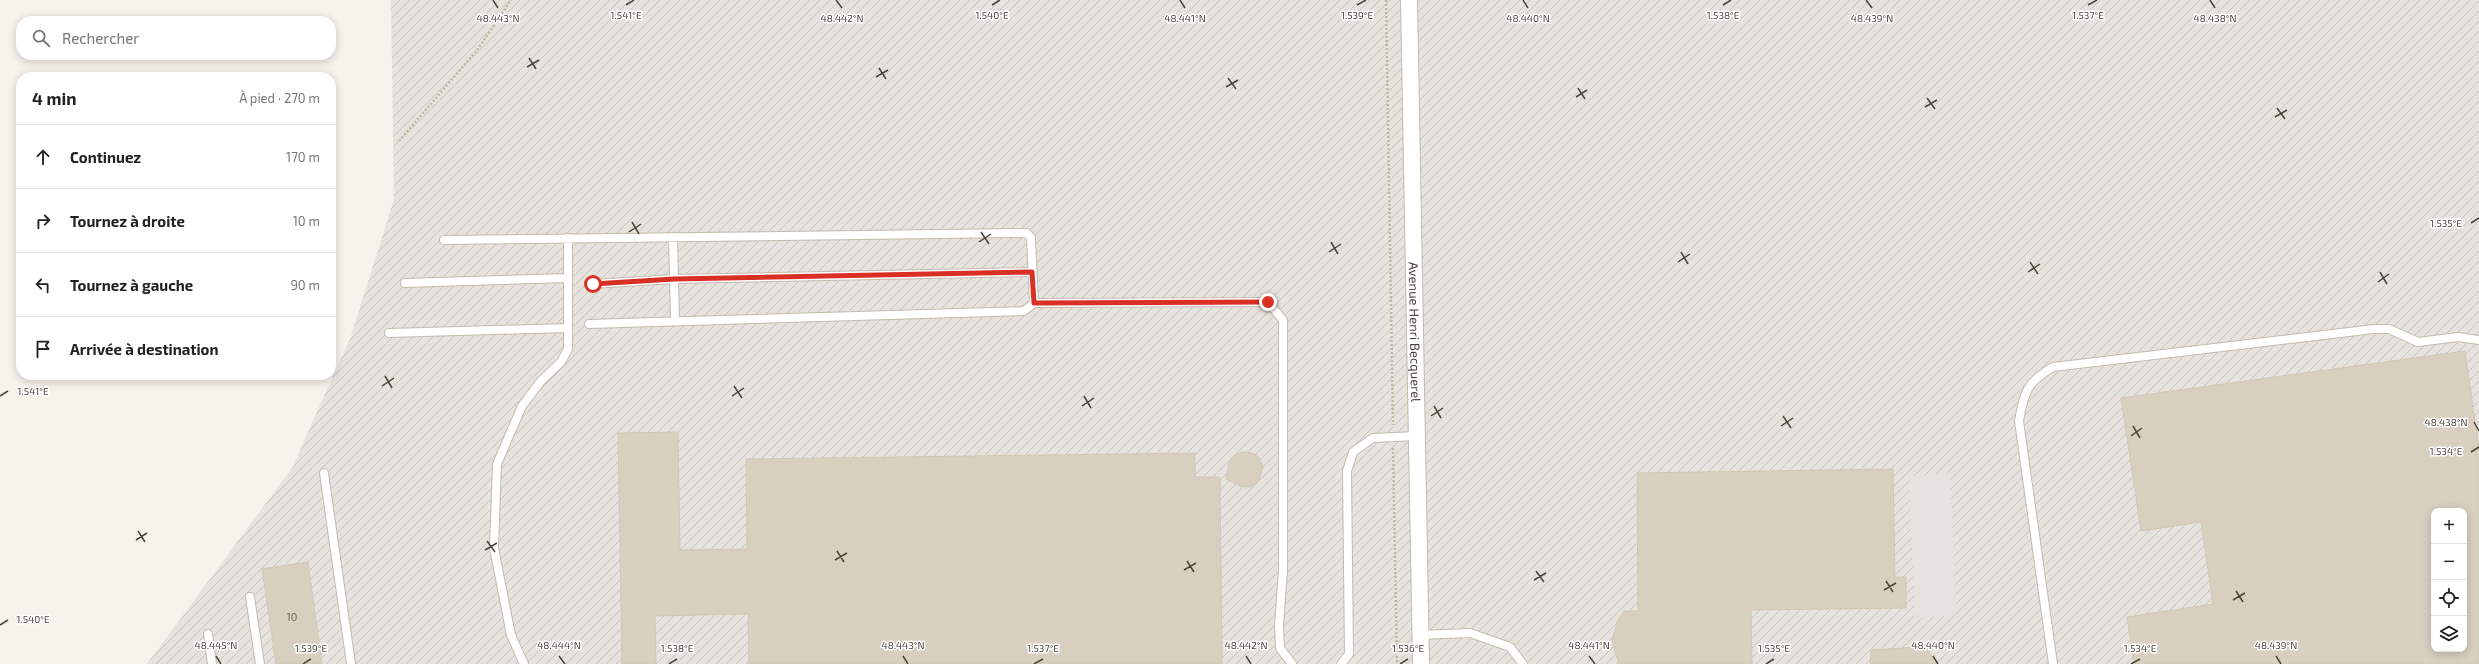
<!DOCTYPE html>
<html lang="fr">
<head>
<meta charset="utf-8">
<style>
	:root { --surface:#fff; --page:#f6f6f6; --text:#222; --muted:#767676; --line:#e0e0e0 }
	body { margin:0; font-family:"Exo 2",sans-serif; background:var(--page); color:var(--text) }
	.controls { position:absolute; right:12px; bottom:12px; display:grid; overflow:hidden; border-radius:8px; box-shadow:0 2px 10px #0003 }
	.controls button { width:36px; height:36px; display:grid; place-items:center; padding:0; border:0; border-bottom:1px solid var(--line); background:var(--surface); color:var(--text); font:20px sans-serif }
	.stop { position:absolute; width:12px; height:12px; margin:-9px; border:3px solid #d93025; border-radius:50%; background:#fff }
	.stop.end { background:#d93025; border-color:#fff; box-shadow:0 1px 4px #0008 }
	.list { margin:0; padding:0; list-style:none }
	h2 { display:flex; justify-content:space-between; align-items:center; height:52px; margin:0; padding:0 16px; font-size:17px }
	h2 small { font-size:13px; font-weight:400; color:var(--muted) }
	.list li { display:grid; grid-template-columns:26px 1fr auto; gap:12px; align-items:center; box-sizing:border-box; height:64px; padding:0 16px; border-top:1px solid var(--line) }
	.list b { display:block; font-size:15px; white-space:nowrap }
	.list em { font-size:13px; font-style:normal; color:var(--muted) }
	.icon { flex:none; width:22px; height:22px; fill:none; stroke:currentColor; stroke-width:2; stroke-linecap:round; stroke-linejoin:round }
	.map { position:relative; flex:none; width:2479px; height:664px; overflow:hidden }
	.search { position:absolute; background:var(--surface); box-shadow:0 2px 10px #0003; left:16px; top:16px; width:320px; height:44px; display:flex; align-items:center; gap:10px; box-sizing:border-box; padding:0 14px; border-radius:16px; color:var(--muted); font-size:15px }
	.panel { position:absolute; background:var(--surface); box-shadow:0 2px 10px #0003; left:16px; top:72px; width:320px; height:308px; border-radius:16px }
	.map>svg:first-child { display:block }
</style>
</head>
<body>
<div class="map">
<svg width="2479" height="664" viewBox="0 0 2479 664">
	<defs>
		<pattern id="industrial-furrows" width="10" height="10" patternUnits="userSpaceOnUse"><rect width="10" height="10" fill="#e6e2dd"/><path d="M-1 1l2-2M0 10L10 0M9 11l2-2" fill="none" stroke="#c7c3be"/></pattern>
	</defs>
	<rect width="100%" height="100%" fill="#f6f3ec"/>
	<path fill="url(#industrial-furrows)" fill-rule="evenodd" d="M391 0H2479V664H147L292 468 351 336 394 199ZM2434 511H2464V649H2434Z"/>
	<path fill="#e5e3e0" d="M1950 474 1956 615 1915 618 1909 476Z"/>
	<path fill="#d8cfc1" stroke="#d3c7b4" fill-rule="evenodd" d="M2465 351 2479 449V664H2134L2127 617 2213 604 2201 522 2141 531 2121 398ZM2434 511H2464V649H2434Z
		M678 432 680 550 747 549 746 459 1195 453V477H1220L1222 664H749L748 614 655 616 656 664H622L618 433Z
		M1242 452H1249L1258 456 1263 466 1259 481 1250 487H1242L1226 479 1229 463 1235 455Z
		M1893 469 1895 577H1906V608L1751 610 1752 664H1619L1612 641 1617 622 1624 611H1638L1637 473Z
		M308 562 322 664H276L262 569Z
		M1920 647 1929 651 1936 664H1870L1871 650Z"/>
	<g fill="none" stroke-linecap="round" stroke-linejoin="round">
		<defs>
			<path id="service" d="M673 237 675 321
				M444 240 1027 233 1031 238 1034 303
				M405 283 568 278
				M593 284 674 279 1032 272
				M589 324 1024 311 1034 303 1268 302 1283 320V570L1279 625 1280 648 1292 664
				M389 333 568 328
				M324 473 351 664
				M250 597 260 664
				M208 634 212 664
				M1420 635 1470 633 1510 647 1523 664
				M524 664 511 635 494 548 497 464 522 406 541 381 561 362 568 349V238
				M1341 664 1349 654 1347 471 1353 452 1373 438 1417 436
				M2053 664 2019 421C2024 392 2027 382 2053 367L2374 329H2389L2418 342 2458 337 2479 340"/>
			<g id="minor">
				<path id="s1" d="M1409 0 1421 664"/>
			</g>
		</defs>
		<use href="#service" stroke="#c2bbae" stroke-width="10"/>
		<use href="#minor" stroke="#c2bbae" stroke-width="18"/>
		<path stroke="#c4b79f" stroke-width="2.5" stroke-dasharray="2 2" stroke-linecap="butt" d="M1386 0 1393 425
			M399 141 478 49 511 0
			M1393 448 1397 664"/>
		<use href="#service" stroke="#fff" stroke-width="8"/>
		<use href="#minor" stroke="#fff" stroke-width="16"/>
	</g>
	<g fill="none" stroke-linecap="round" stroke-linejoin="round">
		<path stroke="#d93025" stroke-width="5" d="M593 284 674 279 1032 272 1034 303 1268 302"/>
	</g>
	<path fill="none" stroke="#4b4439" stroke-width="1.5" d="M493 0 498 8M836 0 842 8M1180 0 1185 8M1523 0 1528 8M1866 0 1872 8M2210 0 2215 8M626 5 634 0M992 5 1000 0M1357 5 1366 0M1723 5 1731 0M2088 5 2097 0M529 58 536 69M527 67 539 60M879 68 886 79M876 77 888 70M1228 78 1236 89M1226 87 1238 80M1578 88 1585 99M1576 97 1587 90M1927 98 1935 109M1925 107 1937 100M2277 108 2285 119M2275 117 2287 110M632 222 639 234M2471 223 2479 218M629 232 641 224M981 232 989 244M979 242 991 234M1331 242 1338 254M1329 252 1341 244M1681 252 1688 264M1678 262 1690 254M2030 262 2038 274M2028 272 2040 264M2380 272 2387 284M2378 282 2389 274M385 376 392 388M382 386 394 378M734 386 742 398M0 396 8 391M732 396 744 388M1084 396 1091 408M1082 406 1094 398M1434 406 1441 418M1431 416 1443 408M1783 416 1791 428M2474 422 2479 431M1781 426 1793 418M2133 426 2140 438M2131 436 2142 428M2471 452 2479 447M138 531 145 542M136 540 147 533M487 541 495 552M485 550 497 543M837 551 844 562M835 560 847 553M1187 561 1194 572M1184 570 1196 563M1536 571 1544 582M1534 580 1546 573M1886 581 1893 592M1884 590 1896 583M2236 591 2243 602M2233 600 2245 593M0 625 8 620M216 656 221 664M559 656 565 664M903 656 908 664M1246 656 1251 664M1589 656 1595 664M1933 656 1938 664M2276 656 2281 664M303 664 311 659M669 664 677 659M1034 664 1043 659M1400 664 1408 659M1766 664 1774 659M2131 664 2140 659"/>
	<g text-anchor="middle" stroke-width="3" stroke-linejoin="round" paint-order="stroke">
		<g font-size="11" fill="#6e675b">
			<text x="292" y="621">10</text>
		</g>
		<g font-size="13" fill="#4b4439" stroke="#fff">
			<text dy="5" stroke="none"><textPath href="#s1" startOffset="332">Avenue Henri Becquerel</textPath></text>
		</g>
	</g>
	<g font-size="10" text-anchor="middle" fill="#4b4439" stroke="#fff" stroke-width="3" stroke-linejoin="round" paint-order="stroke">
		<text x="626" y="19">1.541°E</text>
		<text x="992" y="19">1.540°E</text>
		<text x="1357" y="19">1.539°E</text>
		<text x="1723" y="19">1.538°E</text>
		<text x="2088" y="19">1.537°E</text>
		<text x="498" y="22">48.443°N</text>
		<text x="842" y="22">48.442°N</text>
		<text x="1185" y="22">48.441°N</text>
		<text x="1528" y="22">48.440°N</text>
		<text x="1872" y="22">48.439°N</text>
		<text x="2215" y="22">48.438°N</text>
		<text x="2446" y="227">1.535°E</text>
		<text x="33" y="395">1.541°E</text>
		<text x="2446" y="426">48.438°N</text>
		<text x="2446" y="455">1.534°E</text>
		<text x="33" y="623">1.540°E</text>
		<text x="216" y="649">48.445°N</text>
		<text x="559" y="649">48.444°N</text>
		<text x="903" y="649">48.443°N</text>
		<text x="1246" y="649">48.442°N</text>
		<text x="1589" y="649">48.441°N</text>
		<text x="1933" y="649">48.440°N</text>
		<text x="2276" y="649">48.439°N</text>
		<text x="311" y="652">1.539°E</text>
		<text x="677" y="652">1.538°E</text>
		<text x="1043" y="652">1.537°E</text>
		<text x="1408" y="652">1.536°E</text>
		<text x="1774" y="652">1.535°E</text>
		<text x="2140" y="652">1.534°E</text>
	</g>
</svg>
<div class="controls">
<button>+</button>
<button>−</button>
<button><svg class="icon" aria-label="locate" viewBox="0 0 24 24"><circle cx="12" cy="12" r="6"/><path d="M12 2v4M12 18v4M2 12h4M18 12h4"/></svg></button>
<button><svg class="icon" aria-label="layers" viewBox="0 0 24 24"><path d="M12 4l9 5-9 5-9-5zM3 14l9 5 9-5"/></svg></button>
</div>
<div class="stop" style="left:593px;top:284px"></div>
<div class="stop end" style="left:1268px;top:302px"></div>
<div class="search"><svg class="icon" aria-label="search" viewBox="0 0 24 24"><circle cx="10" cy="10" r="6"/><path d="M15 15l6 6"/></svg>Rechercher</div>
<section class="panel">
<h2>4 min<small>À pied · 270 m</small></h2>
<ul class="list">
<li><svg class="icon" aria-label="ahead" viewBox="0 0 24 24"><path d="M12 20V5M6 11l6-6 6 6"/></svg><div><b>Continuez</b></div><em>170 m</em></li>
<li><svg class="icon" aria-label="right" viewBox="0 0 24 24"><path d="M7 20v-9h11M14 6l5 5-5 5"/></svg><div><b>Tournez à droite</b></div><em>10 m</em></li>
<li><svg class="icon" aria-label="left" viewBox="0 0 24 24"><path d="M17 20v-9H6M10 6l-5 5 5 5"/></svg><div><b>Tournez à gauche</b></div><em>90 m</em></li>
<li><svg class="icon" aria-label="arrive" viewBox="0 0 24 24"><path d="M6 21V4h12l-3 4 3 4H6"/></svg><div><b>Arrivée à destination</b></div></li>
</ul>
</section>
</div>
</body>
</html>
